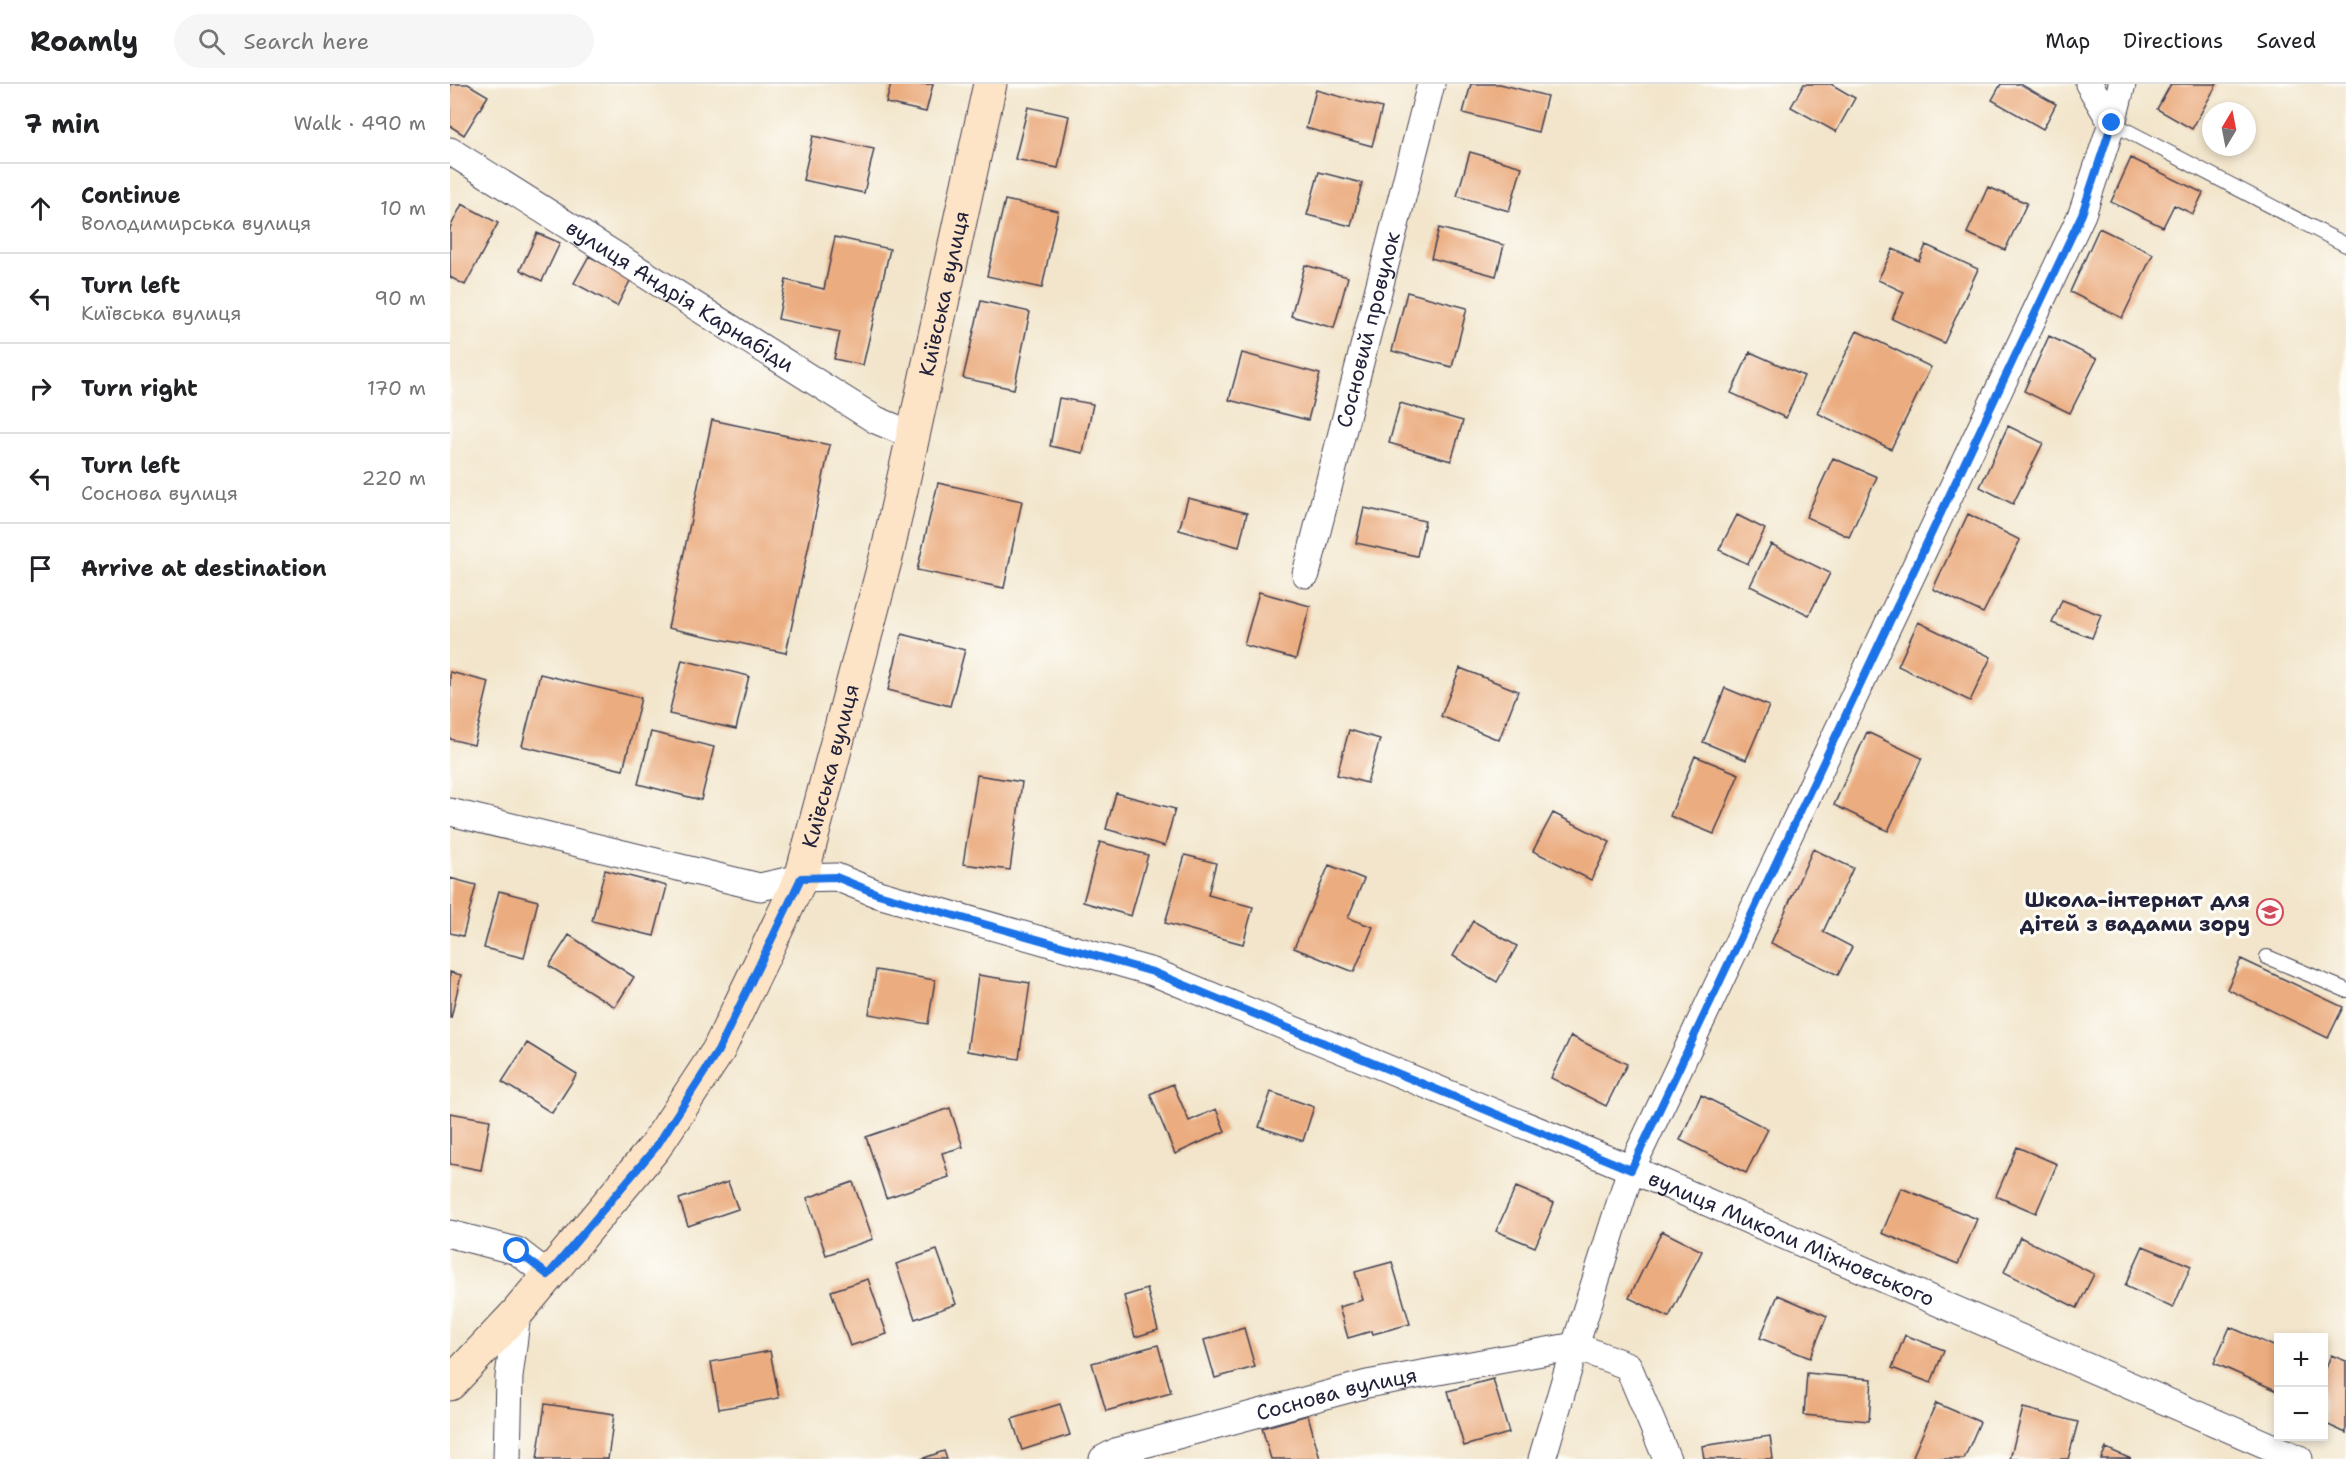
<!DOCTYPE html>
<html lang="en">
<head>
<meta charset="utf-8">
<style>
	:root { --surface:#fff; --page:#f6f6f6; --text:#202124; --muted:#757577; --line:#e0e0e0 }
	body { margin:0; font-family:"Shantell Sans",sans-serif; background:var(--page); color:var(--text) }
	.controls { position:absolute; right:18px; bottom:18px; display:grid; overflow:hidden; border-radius:0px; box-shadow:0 3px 9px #0003 }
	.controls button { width:54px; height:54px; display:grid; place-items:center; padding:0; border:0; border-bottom:2px solid var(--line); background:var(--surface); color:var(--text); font:30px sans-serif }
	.compass { position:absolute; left:1752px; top:18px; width:54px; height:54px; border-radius:50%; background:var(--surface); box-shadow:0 3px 9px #0003; rotate:10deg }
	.stop { position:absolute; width:18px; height:18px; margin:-14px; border:4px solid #1a73e8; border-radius:50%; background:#fff }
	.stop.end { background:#1a73e8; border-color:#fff; box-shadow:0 2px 6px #0008 }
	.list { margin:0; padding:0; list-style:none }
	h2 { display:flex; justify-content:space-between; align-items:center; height:78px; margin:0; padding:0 24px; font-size:26px }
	h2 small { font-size:20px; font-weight:400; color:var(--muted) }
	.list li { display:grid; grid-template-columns:39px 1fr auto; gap:18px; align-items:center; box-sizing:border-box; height:90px; padding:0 24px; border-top:2px solid var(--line) }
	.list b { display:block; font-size:22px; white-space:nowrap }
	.list p { margin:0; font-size:20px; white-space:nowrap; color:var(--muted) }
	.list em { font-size:20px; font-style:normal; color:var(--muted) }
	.icon { flex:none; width:33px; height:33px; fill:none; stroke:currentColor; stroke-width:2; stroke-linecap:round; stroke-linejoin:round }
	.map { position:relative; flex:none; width:1896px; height:1375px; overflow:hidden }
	header { display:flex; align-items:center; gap:36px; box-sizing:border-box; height:84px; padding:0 30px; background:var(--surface); border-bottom:2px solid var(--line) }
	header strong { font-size:28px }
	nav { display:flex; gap:33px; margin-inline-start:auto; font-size:21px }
	.search { width:420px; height:54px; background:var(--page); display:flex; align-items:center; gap:15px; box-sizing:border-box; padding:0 21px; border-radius:33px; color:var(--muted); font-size:22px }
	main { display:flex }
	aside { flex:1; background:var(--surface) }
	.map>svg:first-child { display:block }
</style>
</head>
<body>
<header>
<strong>Roamly</strong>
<div class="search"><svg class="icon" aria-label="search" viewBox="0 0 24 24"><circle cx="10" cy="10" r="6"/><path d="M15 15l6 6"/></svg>Search here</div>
<nav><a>Map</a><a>Directions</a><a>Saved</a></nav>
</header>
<main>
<aside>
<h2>7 min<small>Walk · 490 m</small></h2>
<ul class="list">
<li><svg class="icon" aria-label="ahead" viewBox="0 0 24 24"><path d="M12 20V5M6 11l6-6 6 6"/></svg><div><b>Continue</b><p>Володимирська вулиця</p></div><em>10 m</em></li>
<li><svg class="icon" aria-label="left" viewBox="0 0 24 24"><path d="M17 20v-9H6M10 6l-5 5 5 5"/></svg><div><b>Turn left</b><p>Київська вулиця</p></div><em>90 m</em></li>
<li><svg class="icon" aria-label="right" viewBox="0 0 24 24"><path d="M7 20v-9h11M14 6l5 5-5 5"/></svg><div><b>Turn right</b></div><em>170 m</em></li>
<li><svg class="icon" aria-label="left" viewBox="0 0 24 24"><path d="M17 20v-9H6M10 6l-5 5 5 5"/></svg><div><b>Turn left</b><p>Соснова вулиця</p></div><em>220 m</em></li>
<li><svg class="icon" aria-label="arrive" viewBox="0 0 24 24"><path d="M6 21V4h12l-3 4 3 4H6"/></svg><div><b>Arrive at destination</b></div></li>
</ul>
</aside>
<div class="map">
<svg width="1896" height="1375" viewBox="0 0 1896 1375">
	<rect width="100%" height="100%" fill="#fdfcf7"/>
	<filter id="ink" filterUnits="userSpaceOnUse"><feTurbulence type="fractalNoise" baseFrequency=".0167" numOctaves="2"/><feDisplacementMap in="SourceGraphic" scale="12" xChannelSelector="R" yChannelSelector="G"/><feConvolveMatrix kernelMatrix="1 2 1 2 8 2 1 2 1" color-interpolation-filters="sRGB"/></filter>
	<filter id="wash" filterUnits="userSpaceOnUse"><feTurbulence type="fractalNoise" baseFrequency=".008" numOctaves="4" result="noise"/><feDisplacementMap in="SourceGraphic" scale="24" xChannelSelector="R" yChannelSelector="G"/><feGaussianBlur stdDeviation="1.35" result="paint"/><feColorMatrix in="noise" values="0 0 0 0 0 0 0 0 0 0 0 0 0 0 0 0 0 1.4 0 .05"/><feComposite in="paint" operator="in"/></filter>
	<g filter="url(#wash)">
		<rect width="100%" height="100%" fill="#f2e5cb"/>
		<g id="blocks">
			<path fill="#ebac7f" d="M0 0H18L38 12 14 51 0 42Z
				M441 0H483L476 28 436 19Z
				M1021 0H1050L1097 12 1088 48 1013 29Z
				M1354 0H1381L1405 14 1386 48 1341 23Z
				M1551 0H1570L1606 20 1593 45 1542 16Z
				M1721 0H1767L1742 45 1707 25Z
				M866 6 932 24 922 62 856 44Z
				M578 23 619 32 608 84 565 75Z
				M363 52 424 65 414 109 353 96Z
				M1020 68 1072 83 1059 127 1007 112Z
				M1681 74 1753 109 1743 130 1724 121 1713 143 1661 118Z
				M869 88 912 99 901 142 857 131Z
				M1538 103 1577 119 1555 166 1517 149Z
				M555 116 608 127 592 204 537 192Z
				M12 120 48 139 15 201 0 193V144Z
				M989 144 1054 161 1046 192 981 174Z
				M1649 144 1703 170 1672 234 1620 208Z
				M87 149 110 159 92 197 70 186Z
				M385 153 440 165 413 281 384 275 390 248 328 235 336 196 374 205Z
				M1476 161 1528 185 1494 259 1442 235 1454 208 1428 196 1443 165 1469 177Z
				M139 172 181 195 167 222 124 199Z
				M855 181 898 193 884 244 841 232Z
				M957 208 1017 224 1002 283 942 267Z
				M531 217 580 228 564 305 513 294Z
				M1407 247 1481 283 1441 365 1367 329Z
				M1599 252 1647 275 1620 329 1574 307Z
				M1300 268 1354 292 1336 334 1281 309Z
				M792 269 870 290 858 336 779 316Z
				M609 314 643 320 633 369 600 362Z
				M950 319 1013 337 1001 377 939 359Z
				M262 336 380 361 336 569 218 544Z
				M1558 342 1593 359 1563 420 1530 403Z
				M1383 374 1427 393 1399 453 1356 433Z
				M488 399 572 417 554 504 467 486Z
				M738 414 797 429 789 463 729 446Z
				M914 424 975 437 967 472 906 459Z
				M1518 430 1570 456 1533 529 1483 505Z
				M1287 431 1315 445 1298 480 1269 466Z
				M1321 460 1380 489 1359 531 1300 502Z
				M809 508 860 522 846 575 794 561Z
				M1612 516 1651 531 1642 554 1602 539Z
				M1468 538 1541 573 1520 617 1448 582Z
				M452 550 515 566 500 622 438 606Z
				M232 576 299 592 286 645 219 630Z
				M1010 584 1068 607 1049 656 991 632Z
				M0 588 39 598 24 661 0 655Z
				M90 590 191 614 173 686 72 662Z
				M1275 604 1319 622 1296 676 1253 658Z
				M899 646 930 655 917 699 887 691Z
				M201 648 264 663 251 716 188 700Z
				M1417 648 1472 674 1438 747 1384 721Z
				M1245 672 1289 690 1264 750 1220 732Z
				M527 691 572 698 560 786 513 780Z
				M666 709 725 725 715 762 656 745Z
				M1103 729 1160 758 1141 796 1083 767Z
				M650 758 698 771 681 832 633 818Z
				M1363 765 1403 784 1373 848 1402 863 1388 891 1321 859Z
				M735 771 766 779 758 811 803 823 793 860 715 839Z
				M879 781 914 795 898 834 923 843 904 888 844 864Z
				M155 786 217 802 204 852 142 837Z
				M0 794 26 801 13 852 0 849Z
				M49 807 88 817 74 874 34 864Z
				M1023 837 1067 862 1047 898 1003 872Z
				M119 851 184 893 165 923 99 882Z
				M1791 875 1893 923 1878 954 1777 905Z
				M426 886 485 896 478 940 419 930Z
				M0 888 11 891 1 934H0Z
				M528 891 580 899 569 975 517 967Z
				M1121 952 1177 980 1156 1022 1101 994Z
				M77 959 127 990 102 1029 52 998Z
				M723 1000 739 1037 766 1025 775 1047 725 1070 700 1010Z
				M821 1008 864 1023 853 1057 809 1043Z
				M1251 1011 1318 1045 1296 1089 1230 1056Z
				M500 1024 513 1063 492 1069 499 1093 436 1114 416 1053Z
				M0 1029 40 1036 31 1086 0 1080Z
				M1567 1063 1607 1080 1586 1129 1546 1112Z
				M278 1098 288 1125 238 1142 229 1115Z
				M403 1098 423 1155 376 1171 357 1114Z
				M1066 1103 1104 1119 1085 1163 1046 1147Z
				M1451 1104 1527 1135 1508 1180 1432 1149Z
				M1212 1147 1252 1167 1219 1233 1179 1214Z
				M1570 1153 1644 1190 1627 1224 1554 1188Z
				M1693 1162 1741 1182 1723 1224 1675 1202Z
				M487 1166 506 1220 465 1235 446 1180Z
				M942 1178 960 1240 923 1250 922 1247 898 1254 889 1223 913 1216 905 1188Z
				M418 1195 437 1250 400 1262 381 1207Z
				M697 1205 708 1246 685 1253 674 1212Z
				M1328 1211 1377 1232 1360 1274 1310 1254Z
				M1780 1243 1828 1264V1307L1764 1279Z
				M794 1244 805 1283 765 1294 754 1256Z
				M1455 1251 1494 1266 1481 1299 1442 1284Z
				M708 1261 721 1309 656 1327 642 1279Z
				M320 1267 329 1314 269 1325 261 1278Z
				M1881 1271 1896 1277V1349L1874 1339V1290Z
				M1357 1289 1422 1295 1419 1337 1354 1331Z
				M1043 1295 1059 1349 1014 1362 998 1307Z
				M1486 1319 1530 1338 1514 1375H1471L1463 1372Z
				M95 1320 164 1330 158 1375H87Z
				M610 1320 620 1351 572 1366 562 1335Z
				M1573 1324 1628 1338 1618 1375H1560Z
				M858 1331 870 1375H821L812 1344Z
				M1320 1352 1323 1375H1254L1252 1362Z
				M1656 1364 1681 1375H1651Z
				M494 1367 497 1375H471Z"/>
		</g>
	</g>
	<g filter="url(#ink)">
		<use href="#blocks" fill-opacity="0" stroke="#413f51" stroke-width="1.5"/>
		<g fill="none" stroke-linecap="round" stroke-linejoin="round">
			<defs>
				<path id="lane" d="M1662 39 1896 161
					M1817 873 1896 906"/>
				<g id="street">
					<path d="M1639 0 1662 39"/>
					<path id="s1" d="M0 67 426 336 462 351"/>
					<path id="s2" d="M856 490 981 0"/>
					<path id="s3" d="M0 728 310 803 351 794 386 793 428 810 703 888 1181 1085 1849 1375"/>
					<path d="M0 1150 67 1167 98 1191"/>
					<path d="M57 1375 59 1293 67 1229"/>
					<path id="s4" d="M653 1375 668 1367 917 1300 1125 1262 1178 1282 1217 1375"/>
					<path d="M1092 1375 1125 1262 1181 1085 1632 130 1662 39 1672 0"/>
				</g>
				<g id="secondary">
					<path id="s5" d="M0 1300 67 1229 205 1063 268 967 351 794 438 466 540 0"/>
				</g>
			</defs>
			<use href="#lane" stroke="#413f51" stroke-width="16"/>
			<use href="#street" stroke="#413f51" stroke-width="29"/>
			<use href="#secondary" stroke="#413f51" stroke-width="35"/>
			<use href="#lane" stroke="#fff" stroke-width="14"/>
			<use href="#street" stroke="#fff" stroke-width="27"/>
			<use href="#secondary" stroke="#fee4c6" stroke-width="33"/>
		</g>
	</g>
	<g fill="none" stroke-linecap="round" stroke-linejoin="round" filter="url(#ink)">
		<path stroke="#1a73e8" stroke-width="8" d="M67 1167 98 1191 206 1063 268 967 351 794 386 793 428 810 703 888 1181 1086 1632 130 1662 39"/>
	</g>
	<defs>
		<symbol id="school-ring" viewBox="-11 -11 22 22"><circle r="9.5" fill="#fdfcf7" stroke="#d1495b" stroke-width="1.5"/><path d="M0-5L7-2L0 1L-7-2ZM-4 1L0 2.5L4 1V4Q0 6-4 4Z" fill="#d1495b"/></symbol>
	</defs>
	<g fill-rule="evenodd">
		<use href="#school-ring" x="1805" y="813" width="30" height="30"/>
	</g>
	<g text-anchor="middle" stroke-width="6" stroke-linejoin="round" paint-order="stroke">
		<g font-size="21" fill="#22223b" stroke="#fdfcf7">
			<text dy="7" stroke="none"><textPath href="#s5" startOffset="1222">Київська вулиця</textPath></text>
			<text dy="7" stroke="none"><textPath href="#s1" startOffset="272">вулиця Андрія Карнабіди</textPath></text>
			<text dy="7" stroke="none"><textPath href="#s2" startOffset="252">Сосновий провулок</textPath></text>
			<text dy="7" stroke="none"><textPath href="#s5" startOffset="736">Київська вулиця</textPath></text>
			<text dy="7" stroke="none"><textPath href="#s3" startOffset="1419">вулиця Миколи Міхновського</textPath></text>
			<text dy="7" stroke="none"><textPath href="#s4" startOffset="243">Соснова вулиця</textPath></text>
		</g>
		<g font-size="21" font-weight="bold" fill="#22223b" stroke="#fdfcf7" text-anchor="end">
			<text x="1800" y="823">Школа-інтернат для<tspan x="1800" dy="24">дітей з вадами зору</tspan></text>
		</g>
	</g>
</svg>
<div class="controls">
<button>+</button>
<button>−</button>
</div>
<svg class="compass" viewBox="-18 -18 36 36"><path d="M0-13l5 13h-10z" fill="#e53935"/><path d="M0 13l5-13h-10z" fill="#757577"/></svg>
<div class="stop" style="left:67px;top:1167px"></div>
<div class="stop end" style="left:1662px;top:39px"></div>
</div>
</main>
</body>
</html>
